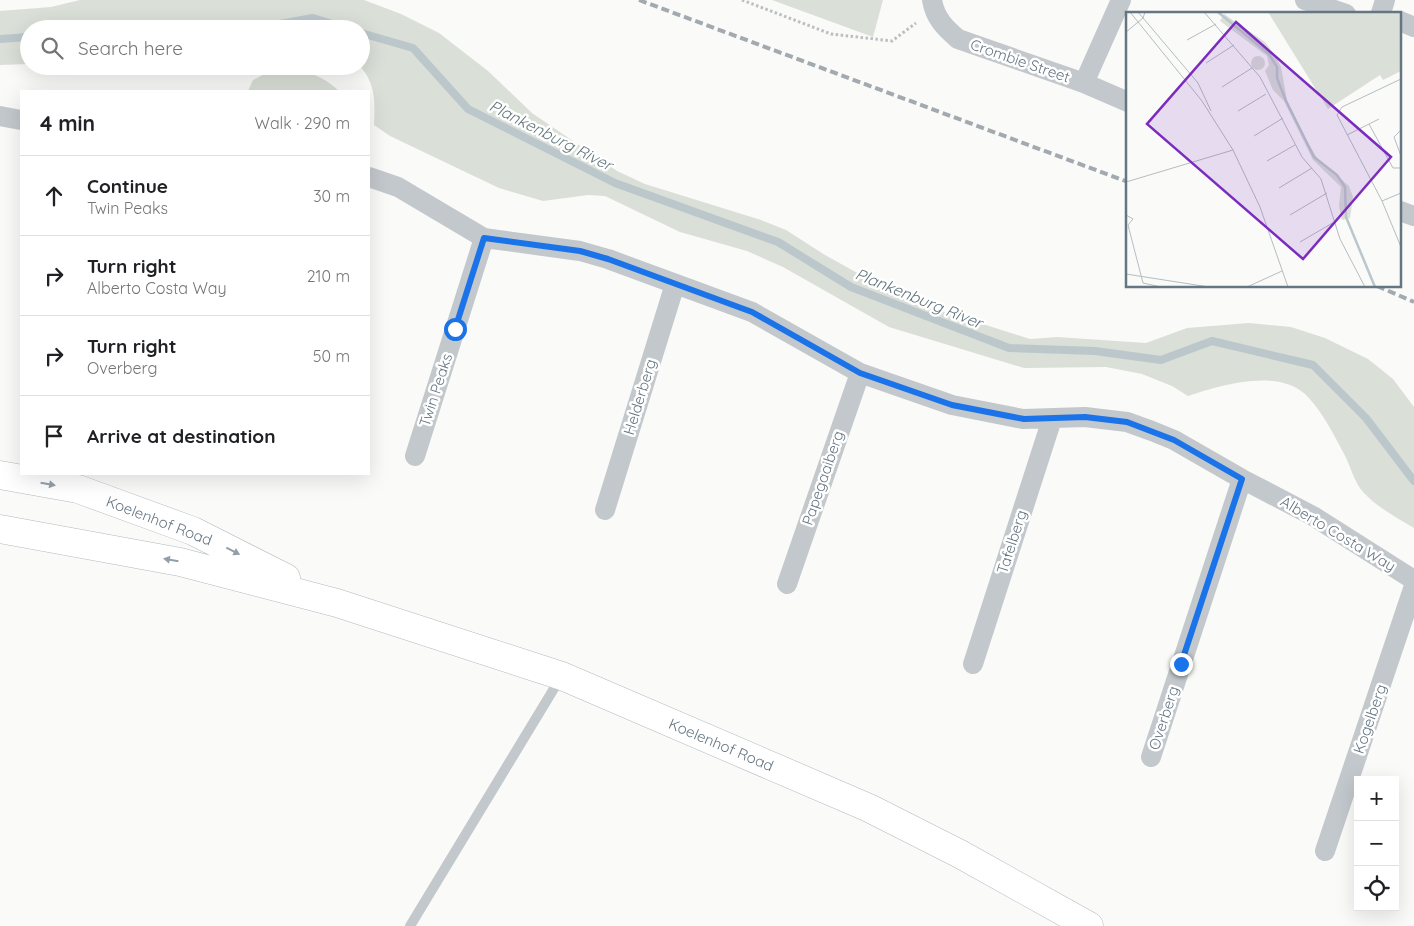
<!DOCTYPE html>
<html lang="en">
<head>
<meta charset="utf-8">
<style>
	:root { --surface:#fff; --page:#f6f6f6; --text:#202124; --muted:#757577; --line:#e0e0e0 }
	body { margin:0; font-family:Quicksand,sans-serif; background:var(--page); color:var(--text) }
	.controls { position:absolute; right:15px; bottom:15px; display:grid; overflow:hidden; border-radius:0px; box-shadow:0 5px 20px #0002 }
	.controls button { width:45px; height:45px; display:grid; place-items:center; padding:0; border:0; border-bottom:1px solid var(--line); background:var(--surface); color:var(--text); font:25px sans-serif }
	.stop { position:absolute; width:15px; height:15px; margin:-11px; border:4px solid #1a73e8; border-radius:50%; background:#fff }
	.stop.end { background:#1a73e8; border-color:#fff; box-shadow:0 1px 5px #0008 }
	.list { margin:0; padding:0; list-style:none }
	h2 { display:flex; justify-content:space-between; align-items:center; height:65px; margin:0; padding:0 20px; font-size:21px }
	h2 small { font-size:16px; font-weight:400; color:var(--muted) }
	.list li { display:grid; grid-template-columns:32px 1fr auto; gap:15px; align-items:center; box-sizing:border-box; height:80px; padding:0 20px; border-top:1px solid var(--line) }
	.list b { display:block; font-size:19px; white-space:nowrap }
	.list p { margin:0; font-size:16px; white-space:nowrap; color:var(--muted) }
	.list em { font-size:16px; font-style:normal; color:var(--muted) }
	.icon { flex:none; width:28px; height:28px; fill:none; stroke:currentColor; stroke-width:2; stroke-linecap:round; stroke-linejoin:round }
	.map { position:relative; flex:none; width:1414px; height:926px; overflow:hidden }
	.search { position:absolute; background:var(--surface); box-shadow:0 5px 20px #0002; left:20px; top:20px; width:350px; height:55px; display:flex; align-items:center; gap:12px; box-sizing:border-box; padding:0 18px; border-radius:28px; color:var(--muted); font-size:19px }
	.panel { position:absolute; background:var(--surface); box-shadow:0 5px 20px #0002; left:20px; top:90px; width:350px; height:385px; border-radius:0px }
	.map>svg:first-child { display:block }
</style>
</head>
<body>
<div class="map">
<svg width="1414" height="926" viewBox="0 0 1414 926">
	<rect width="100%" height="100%" fill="#fafaf8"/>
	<path fill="#dadfd7" d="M80 0H364L401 14 439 33 488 71 532 113 617 171 645 184 761 220 786 230 825 255 904 299 1030 339 1057 337 1146 343 1187 328 1249 323 1291 327 1325 338 1368 359 1393 379 1414 407V528C1397 518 1377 507 1364 493 1354 483 1350 464 1343 452 1333 433 1323 413 1308 397 1280 367 1221 385 1188 396L1172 386 1142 374 1106 367 1024 368 889 327 783 267 747 251 680 232 605 196 588 195 543 201 499 188 390 136 374 125C375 103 376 84 360 66L361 29H29V64L0 65V11L51 7Z
		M772 0H883L873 37Z
		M272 70C299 69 319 72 339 91H248L253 80Z"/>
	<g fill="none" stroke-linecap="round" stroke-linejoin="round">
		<path stroke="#bbc7cb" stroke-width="8" d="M127 29 263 27 313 18 349 29
			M361 33 413 48 468 109 615 183 778 242 851 287 1009 348 1095 351 1161 360 1212 341 1313 365 1366 418 1414 481
			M0 39 29 37"/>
		<defs>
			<path id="secondary" d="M0 475 78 489 193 531 286 578
				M0 529 180 562 337 603 562 676 869 808 960 854 1089 926"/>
		</defs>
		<use href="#secondary" stroke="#b3babf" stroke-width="29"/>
		<path stroke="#bbbfc2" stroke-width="3" stroke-dasharray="2.5 2.5" stroke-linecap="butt" d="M742 0 831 34 892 41 916 23"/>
		<path stroke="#c3c8cc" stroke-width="10" d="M410 926 561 677"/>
		<path stroke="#c3c8cc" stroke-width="20" d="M932 0C935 18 945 28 958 39L1084 83 1128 102
			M1305 0 1346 14
			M1381 13 1385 0
			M1400 21 1414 27
			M1084 83 1121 0
			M0 116 21 120
			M369 177 398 187 484 238 580 251 608 259 752 312 860 373 952 405 1023 419 1085 417 1127 422 1152 431 1174 440 1242 479 1313 516 1414 580
			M1400 211 1414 216
			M415 456 484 238
			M605 510 675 284
			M787 584 860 373
			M973 664 1052 419
			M1151 757 1242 479
			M1325 851 1414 586"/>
		<use href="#secondary" stroke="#fff" stroke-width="28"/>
		<path stroke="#a2aab0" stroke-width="4" stroke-dasharray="8 4" stroke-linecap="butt" d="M639 0 1128 182
			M1377 286 1414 302"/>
	</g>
	<defs><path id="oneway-solid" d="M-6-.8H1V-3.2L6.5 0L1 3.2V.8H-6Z" transform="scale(1.25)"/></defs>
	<g fill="#939fa8">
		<use href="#oneway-solid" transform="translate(48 484) rotate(10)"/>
		<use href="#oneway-solid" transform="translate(233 551) rotate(27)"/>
		<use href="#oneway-solid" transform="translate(171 560) rotate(-170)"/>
	</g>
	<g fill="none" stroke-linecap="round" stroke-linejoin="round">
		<path stroke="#1a73e8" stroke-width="6" d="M455 329 484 238 580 251 608 259 752 312 860 373 952 405 1024 419 1085 417 1127 422 1174 440 1242 479 1181 664"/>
	</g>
	<g text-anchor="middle" stroke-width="5" stroke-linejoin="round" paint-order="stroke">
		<g font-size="15" fill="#657683" stroke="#fff">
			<text transform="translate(1020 61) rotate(19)" y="5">Crombie Street</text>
			<text transform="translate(436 390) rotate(-72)" y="5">Twin Peaks</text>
			<text transform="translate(640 397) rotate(-73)" y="5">Helderberg</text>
			<text transform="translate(823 478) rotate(-71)" y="5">Papegaaiberg</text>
			<text transform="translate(159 521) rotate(21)" y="5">Koelenhof Road</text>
			<text transform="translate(1338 534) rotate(31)" y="5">Alberto Costa Way</text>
			<text transform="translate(1012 542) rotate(-72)" y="5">Tafelberg</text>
			<text transform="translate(1164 718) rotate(-72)" y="5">Overberg</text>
			<text transform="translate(1370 719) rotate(-71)" y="5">Kogelberg</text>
			<text transform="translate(721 745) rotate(23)" y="5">Koelenhof Road</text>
		</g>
		<g font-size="16" font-style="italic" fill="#60757c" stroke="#fff">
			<text transform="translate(551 135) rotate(27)" y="6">Plankenburg River</text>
			<text transform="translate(919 298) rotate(22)" y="6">Plankenburg River</text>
		</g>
	</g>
	<g transform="translate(1126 12)">
		<rect width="275" height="275" fill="#fafaf8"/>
		<path d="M275 0V59L257 68 254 63 202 97 142 0ZM98 2 139 30 148 42 155 55 161 88 181 129 191 146 223 174 227 185 224 206 216 208 213 194 215 175 187 148 158 89 147 78 139 59 143 53 141 44 94 9ZM125 51a7 7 0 1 1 14 0a7 7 0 1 1-14 0Z" fill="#dadfd7"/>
		<path fill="none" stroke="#bbc7cb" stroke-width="2.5" d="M92 0 143 42 151 55V66L160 89 188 145 211 163 219 175 220 205 249 275"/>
		<path fill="none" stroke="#b5bdc2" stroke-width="1" d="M4 0 76 89 107 138 134 195 162 275M12 0 72 71 85 99M78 0 134 65 176 145 195 167 214 227 239 275M0 20 17 6 19 0M61 28 90 12M80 51 108 33M275 67 216 95 211 103 256 189 275 235M96 75 126 56M112 99 140 82M243 112 267 156H275M275 118 268 125 275 144M221 123 253 107M128 124 157 106M141 149 169 133M0 170 107 138M153 176 186 156M256 189 275 181M0 203 7 207 2 213M164 203 201 181M2 213 17 271 35 275M174 230 210 209M0 262 83 275M121 275 156 259"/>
		<path fill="#7b2cbf" fill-opacity="0.15" stroke="#7b2cbf" stroke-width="2.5" d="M110 10 265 145 177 247 21 112Z"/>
		<rect width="275" height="275" fill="none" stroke="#657683" stroke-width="2.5"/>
	</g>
</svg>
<div class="controls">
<button>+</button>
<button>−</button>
<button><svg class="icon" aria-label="locate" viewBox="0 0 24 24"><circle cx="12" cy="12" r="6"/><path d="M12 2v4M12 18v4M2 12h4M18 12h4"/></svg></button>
</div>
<div class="stop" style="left:455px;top:329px"></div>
<div class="stop end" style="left:1181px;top:664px"></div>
<div class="search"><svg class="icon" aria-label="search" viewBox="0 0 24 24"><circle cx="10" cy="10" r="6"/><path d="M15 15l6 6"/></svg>Search here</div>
<section class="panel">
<h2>4 min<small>Walk · 290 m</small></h2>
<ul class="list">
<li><svg class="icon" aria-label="ahead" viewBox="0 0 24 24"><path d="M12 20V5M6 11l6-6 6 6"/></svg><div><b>Continue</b><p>Twin Peaks</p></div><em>30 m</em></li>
<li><svg class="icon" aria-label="right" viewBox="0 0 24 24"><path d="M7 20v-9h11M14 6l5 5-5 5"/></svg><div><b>Turn right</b><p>Alberto Costa Way</p></div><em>210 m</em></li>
<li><svg class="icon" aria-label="right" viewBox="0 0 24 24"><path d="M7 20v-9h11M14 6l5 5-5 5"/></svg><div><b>Turn right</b><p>Overberg</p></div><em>50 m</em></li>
<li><svg class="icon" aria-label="arrive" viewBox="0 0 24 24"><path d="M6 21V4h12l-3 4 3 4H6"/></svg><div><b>Arrive at destination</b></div></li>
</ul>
</section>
</div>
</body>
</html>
